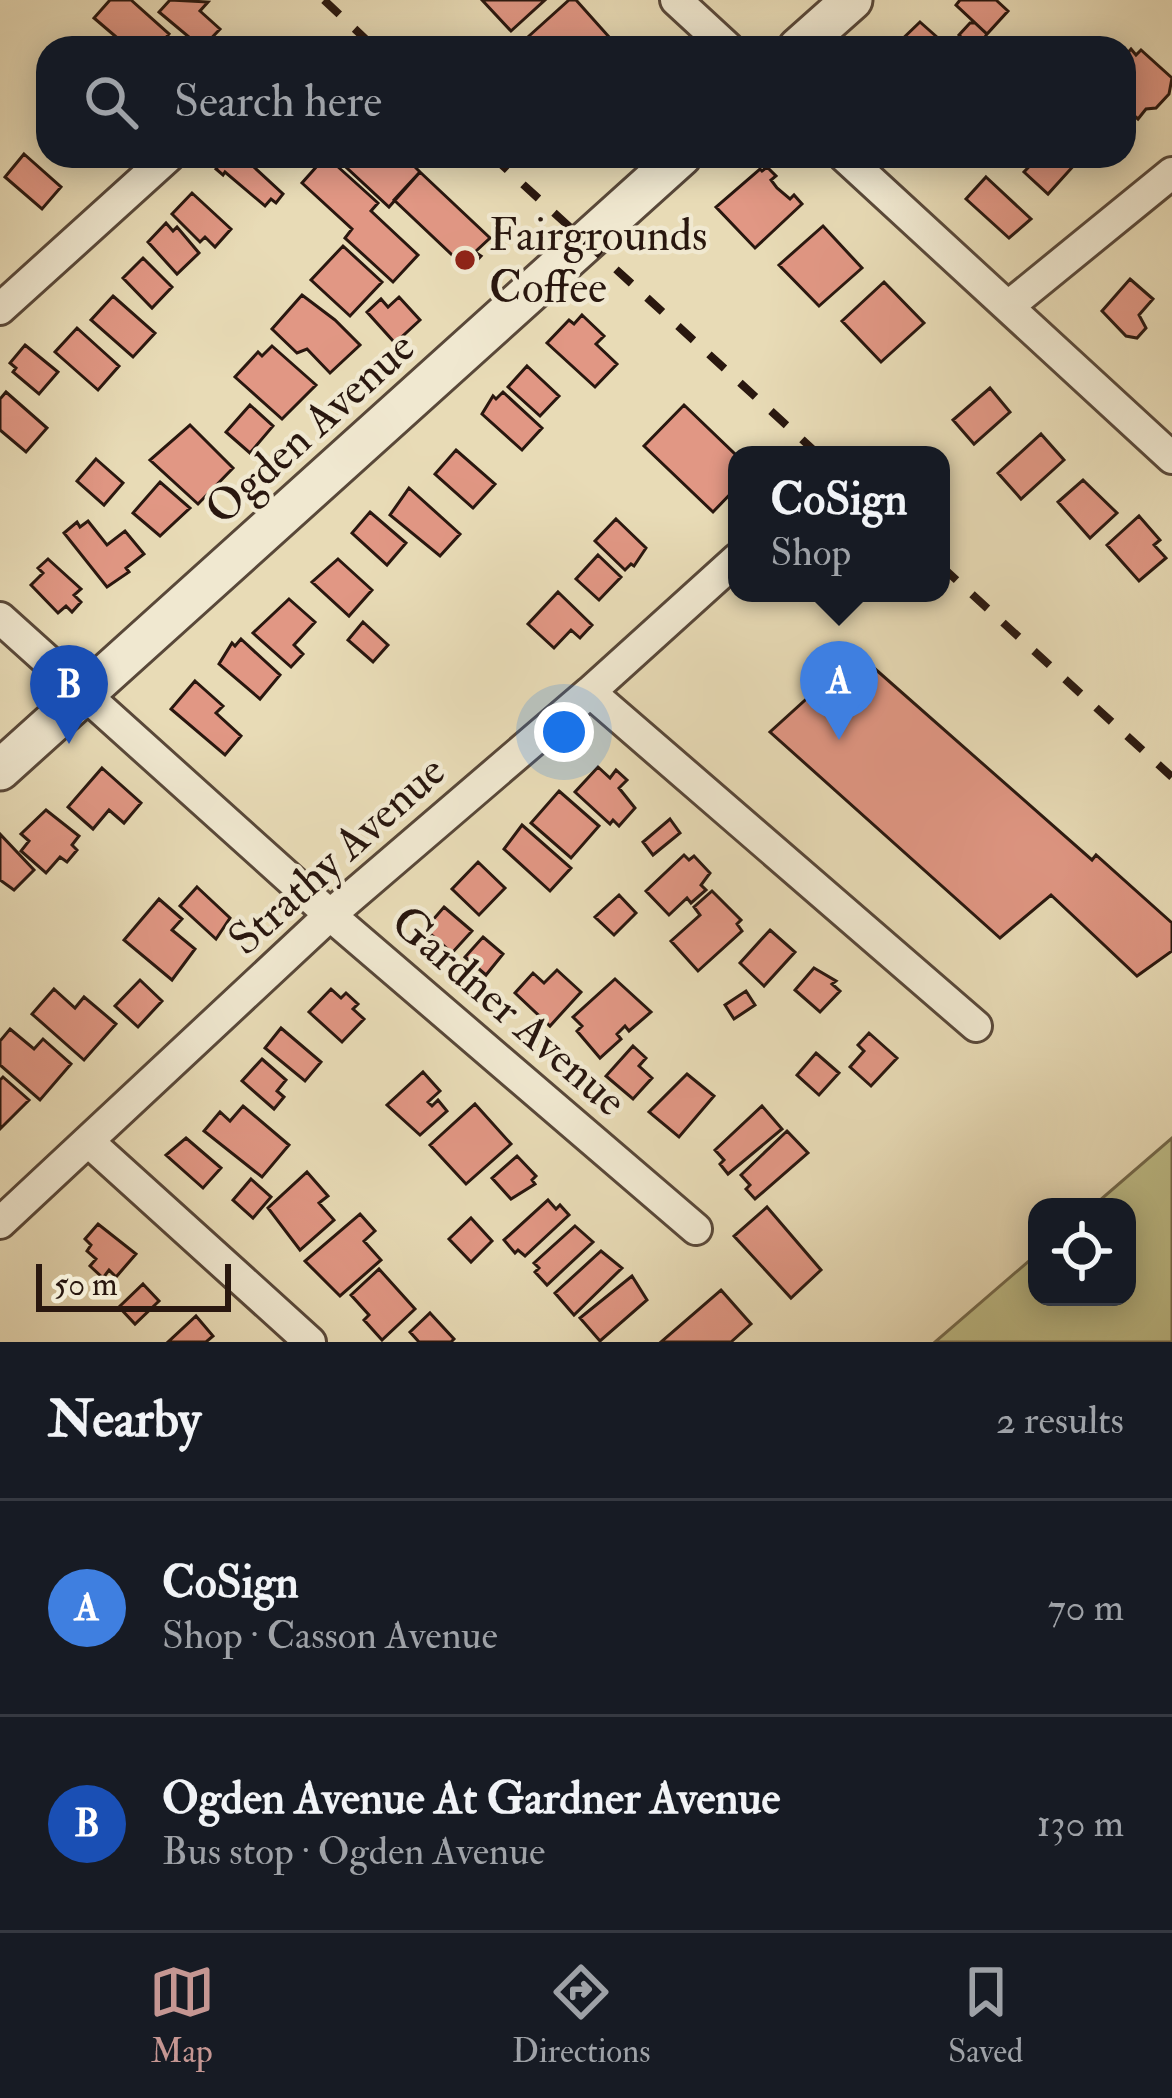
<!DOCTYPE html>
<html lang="en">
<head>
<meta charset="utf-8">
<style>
	:root { --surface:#171b24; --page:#20242c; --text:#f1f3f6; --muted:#9ea1a6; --line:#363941; --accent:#c59692 }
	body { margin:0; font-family:"IM FELL Double Pica",serif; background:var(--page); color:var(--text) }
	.controls { position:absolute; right:36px; bottom:36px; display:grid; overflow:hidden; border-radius:24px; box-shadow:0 6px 30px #0003 }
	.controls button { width:108px; height:108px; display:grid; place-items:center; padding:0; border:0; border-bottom:3px solid var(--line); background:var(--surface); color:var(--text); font:60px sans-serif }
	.scale { position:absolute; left:36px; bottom:30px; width:195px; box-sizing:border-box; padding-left:12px; border:6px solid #29170f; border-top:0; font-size:33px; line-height:42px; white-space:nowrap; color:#29170f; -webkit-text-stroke:9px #f0e8d0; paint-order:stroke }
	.you { position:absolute; left:564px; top:732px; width:42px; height:42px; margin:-30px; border:9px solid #fff; border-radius:50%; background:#1a73e8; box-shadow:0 0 0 18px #1a73e833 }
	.badge { display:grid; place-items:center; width:78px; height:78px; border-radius:50%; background:var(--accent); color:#fff; font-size:39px; font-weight:700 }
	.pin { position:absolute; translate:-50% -99px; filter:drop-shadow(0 3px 6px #0008) }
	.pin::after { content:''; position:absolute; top:63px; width:42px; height:36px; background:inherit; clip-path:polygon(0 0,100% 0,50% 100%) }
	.popup { position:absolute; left:728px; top:446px; width:222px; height:156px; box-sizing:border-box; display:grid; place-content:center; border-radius:24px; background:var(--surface); filter:drop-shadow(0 3px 9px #0005); font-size:39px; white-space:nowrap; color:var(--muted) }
	.popup b { font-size:45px; color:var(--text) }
	.popup::after { content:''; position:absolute; left:50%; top:100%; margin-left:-24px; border:24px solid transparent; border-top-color:var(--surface) }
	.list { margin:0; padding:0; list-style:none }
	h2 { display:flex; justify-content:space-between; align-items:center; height:156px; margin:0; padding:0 48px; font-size:51px }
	h2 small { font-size:39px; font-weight:400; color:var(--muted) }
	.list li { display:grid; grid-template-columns:78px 1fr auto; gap:36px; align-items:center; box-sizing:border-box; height:216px; padding:0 48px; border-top:3px solid var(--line) }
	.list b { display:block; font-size:45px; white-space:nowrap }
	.list p { margin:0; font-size:39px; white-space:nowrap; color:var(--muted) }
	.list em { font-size:39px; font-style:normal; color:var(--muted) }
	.icon { flex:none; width:66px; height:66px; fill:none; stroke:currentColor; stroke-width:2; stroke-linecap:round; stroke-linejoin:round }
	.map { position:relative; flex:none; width:1172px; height:1342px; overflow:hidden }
	.search { position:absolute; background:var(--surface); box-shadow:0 6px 30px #0003; left:36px; right:36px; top:36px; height:132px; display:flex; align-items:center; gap:30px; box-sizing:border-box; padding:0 42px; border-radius:36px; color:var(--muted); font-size:45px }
	.sheet { height:588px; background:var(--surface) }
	nav { display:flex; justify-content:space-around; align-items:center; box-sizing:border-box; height:168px; border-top:3px solid var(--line); background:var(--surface); font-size:33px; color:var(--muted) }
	nav a { display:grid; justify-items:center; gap:6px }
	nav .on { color:var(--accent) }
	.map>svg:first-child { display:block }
</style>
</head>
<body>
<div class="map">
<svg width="1172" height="1342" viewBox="0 0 1172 1342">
	<rect width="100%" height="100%" fill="#e8dbb6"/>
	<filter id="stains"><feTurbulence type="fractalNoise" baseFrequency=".00167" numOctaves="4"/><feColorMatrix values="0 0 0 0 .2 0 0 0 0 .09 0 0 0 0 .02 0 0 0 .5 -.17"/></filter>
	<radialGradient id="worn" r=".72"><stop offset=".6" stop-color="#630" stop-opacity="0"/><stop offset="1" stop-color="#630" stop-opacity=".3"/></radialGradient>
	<path fill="#bebd88" stroke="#746a4c" stroke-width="3" d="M1172 1138V1342H935L1037 1254V1297H1127V1207H1092Z"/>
	<path fill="#e19784" stroke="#29170f" stroke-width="3" d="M110 0H131L169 34 157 48H129L94 18Z
		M170 0 208 2 200 11 220 29 202 48 159 12Z
		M482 0H545L511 31Z
		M569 0H576L610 38 598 48H540L529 36Z
		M960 0H996L1008 11 987 34 956 5Z
		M920 22 947 46 945 48H893Z
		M970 23H975L987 34 985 37 992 43 988 48H973L959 35Z
		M1131 49 1136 55 1141 50 1172 78 1169 94 1156 108 1146 109 1138 119 1124 107V57Z
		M24 154 61 187 42 209 5 177Z
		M226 156H242L283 194 276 203 271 199 265 206 225 172 223 175 216 169Z
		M326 156 378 203 371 211 418 255 393 282 345 238 352 229 302 183Z
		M334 156H404L420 172 389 207Z
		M1039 156H1070L1077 162 1048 194 1024 172Z
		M767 167 776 176 771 180 777 188 790 199 794 195 802 204 755 248 716 207 760 169 762 171Z
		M420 172 490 238 475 252 481 256 468 270 394 200Z
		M986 177 1031 219 1009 238 966 199Z
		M192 193 231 229 215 247 205 237 200 242 172 214Z
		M166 223 173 231 177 227 199 253 177 274 148 242Z
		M823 226 862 268 819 306 779 265Z
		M343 246 382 282 350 316 311 280Z
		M143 258 172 287 152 308 123 278Z
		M1130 279 1153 299 1139 315 1146 328 1137 338 1126 336 1102 311Z
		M884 282 924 323 881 362 842 321Z
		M302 295 335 320 360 345 330 373 307 349 297 353 272 329Z
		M113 296 155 333 133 357 91 320Z
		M399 297 420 320 395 343 367 312 381 299 388 307Z
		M582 315 604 336 596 344 617 364 595 387 547 343 569 320 574 324Z
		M77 328 119 366 98 390 55 352Z
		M25 345 58 372 39 394 13 372 16 368 10 363Z
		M272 346 316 385 282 419 235 377 258 352 262 356Z
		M527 366 559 396 540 416 508 387Z
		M990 388 1010 412 974 444 953 420Z
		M6 392 47 428 26 452 0 430V399Z
		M503 392 542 428 522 450 482 414 493 396 496 399Z
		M250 405 273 426 250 453 226 432Z
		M684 405 737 456V487L713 512 644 446Z
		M190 425 233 468 198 504 150 460Z
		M1041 434 1064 460 1021 499 998 473Z
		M456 450 495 484 473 508 435 474Z
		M96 459 123 483 104 505 77 481Z
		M1083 480 1117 513 1090 538 1058 502Z
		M160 482 190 508 160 536 133 513Z
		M409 488 460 534 440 556 390 515Z
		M370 512 406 543 387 565 352 533Z
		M1139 516 1160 540 1154 545 1166 558 1139 581 1107 545Z
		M616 519 646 548 634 566 631 564 625 570 595 541Z
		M88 521 107 545 125 531 144 554 126 568 129 572 107 587 64 533 77 522 80 527Z
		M598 555 621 577 599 600 576 579Z
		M48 559 81 589 74 595 81 602 72 612 66 606 58 613 31 585 43 573 38 568Z
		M338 559 372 590 349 616 312 582Z
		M558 592 592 625 580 638 571 630 554 648 528 624Z
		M289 599 315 622 294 645 303 654 291 667 253 633Z
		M363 622 388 645 373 662 348 640Z
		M241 639 280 675 260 699 219 664 232 643 235 646Z
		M857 653 1092 860 1096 855 1172 923V951L1137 976 1051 895 1000 938 770 732Z
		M195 681 223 706 216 713 241 736 225 755 171 709Z
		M598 767 610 778 616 770 627 780 619 788 635 808 619 826 613 820 610 824 575 792Z
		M102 768 141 803 124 823 109 810 93 829 68 807Z
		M559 791 599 826 571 858 531 823Z
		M46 810 79 836 72 845 77 850 67 862 60 857 46 873 21 851 29 841 21 834Z
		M670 819 680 833 653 855 643 842Z
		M522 825 571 868 550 891 504 849Z
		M0 834 34 870 14 890 0 880Z
		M684 855 689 860 694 856 710 873 701 885 706 890 691 903 687 898 669 915 646 891Z
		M478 862 505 888 479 915 452 889Z
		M197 887 230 918 216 939 180 906Z
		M712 891 741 920 737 924 742 931 698 971 671 941 700 915 694 907Z
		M619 895 636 913 614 935 595 917Z
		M159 899 182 919 172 930 195 949 172 980 124 940Z
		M444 907 472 931 452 953 442 944 438 948 431 943 435 938 425 929Z
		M770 930 795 952 764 986 740 963Z
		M483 937 503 954 486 975 465 957Z
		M814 968 836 981 832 984 840 991 820 1012 795 990Z
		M557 970 581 992 550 1026 515 993 533 973 544 983Z
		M615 979 651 1012 629 1031 625 1026 617 1034 621 1039 600 1058 577 1031 582 1026 573 1017Z
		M140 980 162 1001 138 1027 115 1006Z
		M54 989 75 1008 84 997 116 1024 84 1060 32 1014Z
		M331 989 341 998 346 993 358 1004 353 1009 364 1019 342 1042 309 1012Z
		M746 991 755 1005 734 1019 725 1005Z
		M281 1028 321 1062 305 1081 265 1048Z
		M10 1029 34 1049 43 1039 71 1064 40 1100 0 1065V1041Z
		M869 1033 897 1058 871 1086 850 1067 864 1051 858 1045Z
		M633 1046 646 1058 639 1066 652 1078 633 1099 606 1076Z
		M816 1053 839 1073 819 1095 797 1075Z
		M262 1059 286 1080 277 1091 284 1097 274 1109 242 1081Z
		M423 1072 440 1091 428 1102 432 1106 438 1100 447 1111 420 1135 387 1105Z
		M687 1074 714 1096 679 1137 649 1112Z
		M3 1077 29 1100 0 1129V1080Z
		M475 1104 511 1144 466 1184 430 1145Z
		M243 1106 289 1145 262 1177 204 1131 220 1112 230 1121Z
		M762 1106 782 1129 728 1174 720 1164 724 1160 715 1150Z
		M787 1131 808 1153 755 1199 746 1189 750 1185 741 1175Z
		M186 1138 221 1168 203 1188 166 1155Z
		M517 1156 536 1176 532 1180 535 1184 511 1199 492 1178Z
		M307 1172 328 1196 319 1203 334 1220 300 1250 268 1208Z
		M251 1179 271 1197 253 1218 233 1200Z
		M548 1200 556 1209 560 1205 569 1215 525 1256 518 1250 515 1253 504 1240Z
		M767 1207 821 1270 791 1298 734 1236Z
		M360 1214 375 1231 364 1241 381 1260 340 1296 305 1261Z
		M471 1218 492 1241 471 1262 449 1239Z
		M98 1224 136 1254 116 1277 109 1270 103 1278 90 1266 96 1259 87 1251 91 1245 85 1239Z
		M575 1226 593 1242 547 1285 535 1272 539 1268 534 1263Z
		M601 1251 622 1268 574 1315 555 1293Z
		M379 1269 415 1309 382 1340 364 1320 369 1315 351 1295Z
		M632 1276 647 1300 600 1341 580 1318Z
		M143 1284 159 1301 135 1324 119 1307Z
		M721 1290 751 1324 731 1342H661Z
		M430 1313 454 1339 451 1342H419L410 1332Z
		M196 1316 213 1336 206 1342H168Z"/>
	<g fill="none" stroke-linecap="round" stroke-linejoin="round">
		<defs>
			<path id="minor" d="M676 0 728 48
				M844 156 1172 458
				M1010 305 1172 173
				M0 309 169 156
				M0 618 330 915 696 1229
				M590 692 976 1026
				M89 1142 310 1342
				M0 1223 330 915 590 692 737 559"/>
			<path id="tertiary" d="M798 48 852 0
				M0 770 681 156"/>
		</defs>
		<use href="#minor" stroke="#594839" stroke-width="36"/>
		<use href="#tertiary" stroke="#594839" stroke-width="45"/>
		<use href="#minor" stroke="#f0e8d0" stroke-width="30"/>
		<use href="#tertiary" stroke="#f0e8d0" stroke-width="39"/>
		<path stroke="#29170f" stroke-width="8" stroke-dasharray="21 21" stroke-linecap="butt" d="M324 0 375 48
			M492 156 819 455
			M941 566 1172 777"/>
	</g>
	<circle fill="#8f2418" stroke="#f0e8d0" stroke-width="4.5" cx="465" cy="260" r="12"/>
	<g text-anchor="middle" stroke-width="9" stroke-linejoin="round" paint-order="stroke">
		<g font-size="45" fill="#29170f" stroke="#f0e8d0" text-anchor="start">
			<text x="489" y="250">Fairgrounds<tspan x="489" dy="52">Coffee</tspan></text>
		</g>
		<g font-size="45" fill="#29170f" stroke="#f0e8d0">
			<text transform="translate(309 427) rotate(-42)" y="16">Ogden Avenue</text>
			<text transform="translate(336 854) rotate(-42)" y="16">Strathy Avenue</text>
			<text transform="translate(510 1010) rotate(41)" y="16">Gardner Avenue</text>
		</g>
	</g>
	<rect width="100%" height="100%" filter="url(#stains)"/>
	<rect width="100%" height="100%" fill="url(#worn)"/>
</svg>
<div class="controls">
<button><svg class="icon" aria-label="locate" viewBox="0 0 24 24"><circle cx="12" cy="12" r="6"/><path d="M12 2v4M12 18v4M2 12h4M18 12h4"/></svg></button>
</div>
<div class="scale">50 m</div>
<div class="you"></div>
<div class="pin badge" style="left:839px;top:740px;background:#3f7fe0">A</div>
<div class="popup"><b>CoSign</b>Shop</div>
<div class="pin badge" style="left:69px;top:744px;background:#1a4fb4">B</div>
<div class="search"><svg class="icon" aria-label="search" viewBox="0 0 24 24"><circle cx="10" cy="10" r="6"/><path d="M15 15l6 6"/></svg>Search here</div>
</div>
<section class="sheet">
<h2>Nearby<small>2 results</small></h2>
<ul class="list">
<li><span class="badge" style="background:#3f7fe0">A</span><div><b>CoSign</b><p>Shop · Casson Avenue</p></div><em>70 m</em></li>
<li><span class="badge" style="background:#1a4fb4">B</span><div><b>Ogden Avenue At Gardner Avenue</b><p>Bus stop · Ogden Avenue</p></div><em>130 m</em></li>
</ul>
</section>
<nav>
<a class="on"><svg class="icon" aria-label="map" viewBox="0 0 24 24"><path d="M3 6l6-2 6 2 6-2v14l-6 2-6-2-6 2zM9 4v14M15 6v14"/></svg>Map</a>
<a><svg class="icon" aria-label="directions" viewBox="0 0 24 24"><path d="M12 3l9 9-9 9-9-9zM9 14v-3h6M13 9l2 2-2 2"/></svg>Directions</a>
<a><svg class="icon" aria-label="saved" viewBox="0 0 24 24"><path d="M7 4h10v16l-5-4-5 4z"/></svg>Saved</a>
</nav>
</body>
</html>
